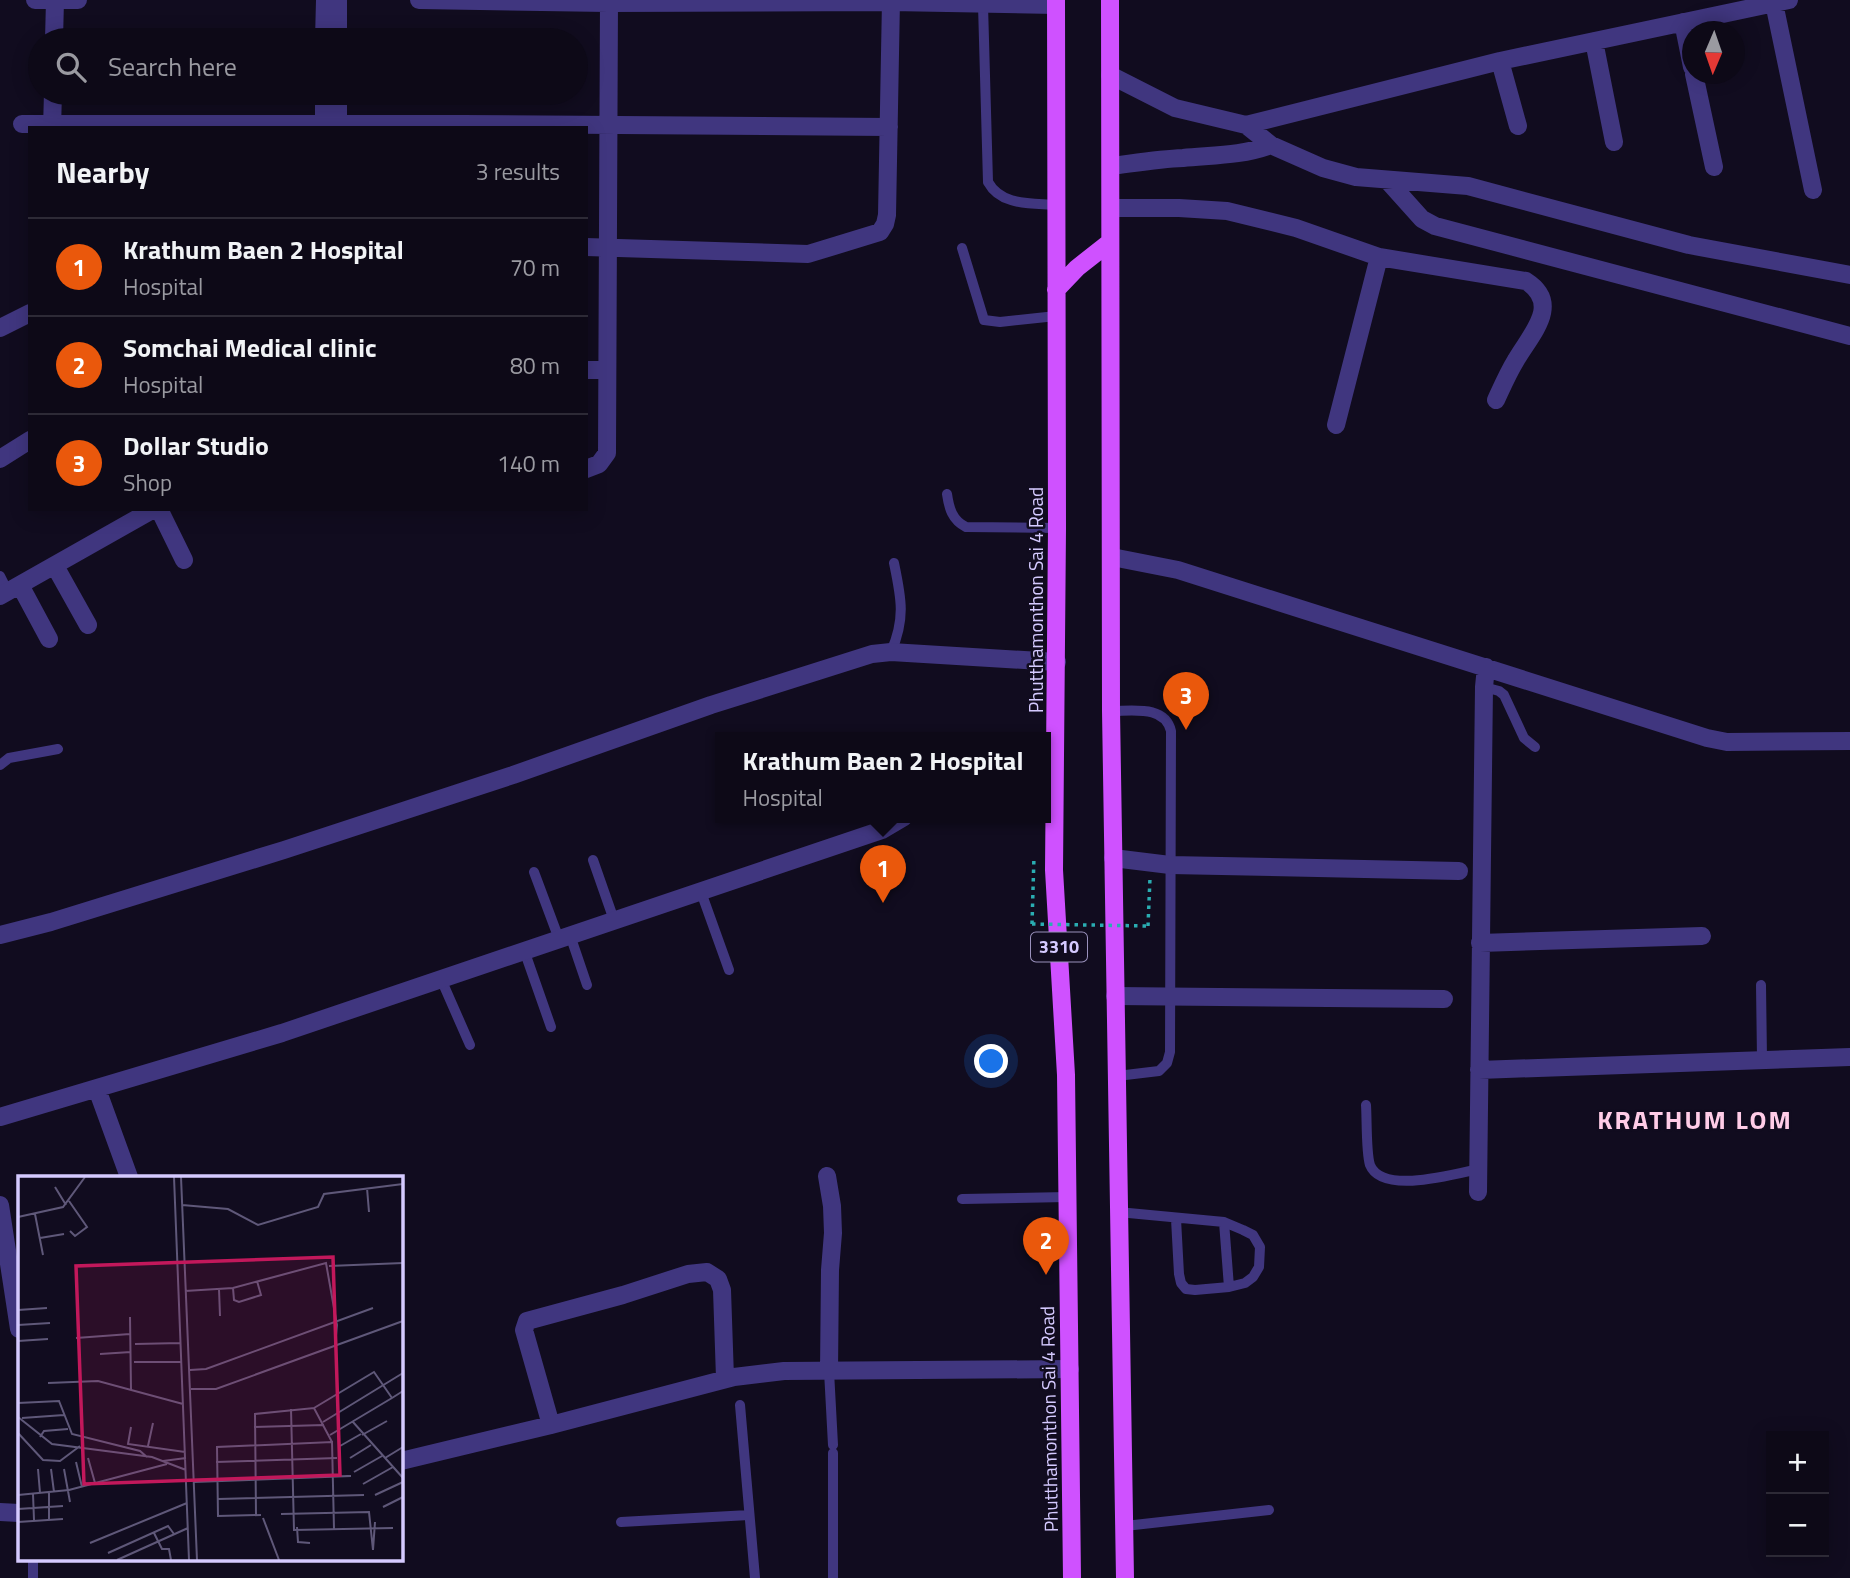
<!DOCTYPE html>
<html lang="en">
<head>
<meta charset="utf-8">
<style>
	:root { --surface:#0d0917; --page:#1b1724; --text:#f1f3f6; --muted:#9a9aa1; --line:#2d2a36; --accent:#ea580c }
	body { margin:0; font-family:"Titillium Web",sans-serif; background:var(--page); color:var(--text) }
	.controls { position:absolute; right:21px; bottom:21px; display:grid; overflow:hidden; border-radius:0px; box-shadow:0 4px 18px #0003 }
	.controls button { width:63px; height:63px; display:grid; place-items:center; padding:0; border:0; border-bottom:2px solid var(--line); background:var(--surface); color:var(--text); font:35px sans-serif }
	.compass { position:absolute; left:1682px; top:21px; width:63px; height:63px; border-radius:50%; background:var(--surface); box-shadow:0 4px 18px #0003; rotate:182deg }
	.you { position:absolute; left:992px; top:1062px; width:24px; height:24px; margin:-18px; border:5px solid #fff; border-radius:50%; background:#1a73e8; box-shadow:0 0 0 10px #1a73e833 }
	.badge { display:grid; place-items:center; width:46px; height:46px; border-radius:50%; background:var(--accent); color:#fff; font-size:23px; font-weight:700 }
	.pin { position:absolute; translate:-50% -58px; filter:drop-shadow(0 2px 4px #0008) }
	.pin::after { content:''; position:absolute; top:37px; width:24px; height:21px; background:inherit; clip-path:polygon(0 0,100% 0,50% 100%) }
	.popup { position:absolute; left:715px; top:732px; width:336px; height:91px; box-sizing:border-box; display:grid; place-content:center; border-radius:0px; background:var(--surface); filter:drop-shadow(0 2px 5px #0005); font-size:23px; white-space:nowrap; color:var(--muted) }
	.popup b { font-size:26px; color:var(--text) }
	.popup::after { content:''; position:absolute; left:50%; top:100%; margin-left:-14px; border:14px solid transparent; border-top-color:var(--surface) }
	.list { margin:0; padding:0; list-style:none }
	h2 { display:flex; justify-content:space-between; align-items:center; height:91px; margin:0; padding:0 28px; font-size:30px }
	h2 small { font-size:23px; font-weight:400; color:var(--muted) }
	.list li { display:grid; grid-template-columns:46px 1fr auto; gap:21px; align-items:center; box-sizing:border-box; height:98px; padding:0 28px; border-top:2px solid var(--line) }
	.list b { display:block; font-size:26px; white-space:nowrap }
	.list p { margin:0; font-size:23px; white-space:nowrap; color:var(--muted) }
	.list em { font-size:23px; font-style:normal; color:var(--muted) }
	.icon { flex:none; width:38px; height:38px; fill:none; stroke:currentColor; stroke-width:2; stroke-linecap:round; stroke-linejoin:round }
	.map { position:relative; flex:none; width:1850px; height:1578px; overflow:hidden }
	.search { position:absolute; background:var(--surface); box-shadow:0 4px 18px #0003; left:28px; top:28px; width:560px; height:77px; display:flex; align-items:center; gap:18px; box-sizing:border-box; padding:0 24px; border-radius:38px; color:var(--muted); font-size:26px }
	.panel { position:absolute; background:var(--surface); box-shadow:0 4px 18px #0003; left:28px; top:126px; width:560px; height:385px; border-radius:0px }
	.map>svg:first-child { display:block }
</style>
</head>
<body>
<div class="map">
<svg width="1850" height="1578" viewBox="0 0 1850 1578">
	<rect width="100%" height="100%" fill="#110c1f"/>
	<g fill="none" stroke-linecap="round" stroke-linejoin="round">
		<path stroke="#2aadb2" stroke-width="3.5" stroke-dasharray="3.5 5" stroke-linecap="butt" d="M1032 924 1034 856
			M1148 926 1150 878"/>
		<path stroke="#40367f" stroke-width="10" d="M983 5 988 182C1001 206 1031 203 1055 205
			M962 248 984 320 1000 322 1056 316
			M947 494C949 508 952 520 966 527L1057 528
			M0 576 8 592
			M891 652C906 618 901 597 894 563
			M1484 687 1499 691 1504 695 1524 738 1535 747
			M1111 711C1133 711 1165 705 1171 731L1170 1052 1167 1063 1159 1071 1117 1076
			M0 765 9 758 58 749
			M593 860 614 920
			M534 872 559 939
			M701 892 729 970
			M570 935 587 985
			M524 950 551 1027
			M441 979 470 1045
			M1761 985 1762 1059
			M1366 1105C1367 1119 1366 1153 1370 1165 1382 1195 1455 1174 1479 1169
			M962 1199 1067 1197
			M1118 1212 1224 1222 1243 1230 1253 1235 1260 1247 1259 1267 1253 1277 1245 1283 1229 1287 1195 1290 1186 1289 1181 1283 1179 1274 1176 1219
			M1224 1222 1229 1287
			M829 1371 833 1445
			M740 1405 755 1578
			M833 1453V1578
			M621 1522 749 1515
			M1125 1526 1269 1510
			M33 1578V1559"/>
		<path stroke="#40367f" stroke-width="18" d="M35 0H78
			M338 0V40
			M419 0 608 3 891 2 1056 5
			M1774 3 1813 190
			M1683 22 1692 67
			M54 40 55 0
			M324 40 325 0
			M1594 41 1614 142
			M1500 61 1518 126
			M1694 74 1714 167
			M1110 75 1175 108 1246 125 1271 145 1323 168 1356 177 1468 186 1689 245 1850 275
			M338 93V128
			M22 124H462L889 127
			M1246 125 1500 61 1789 0
			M52 128 53 93
			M324 128V93
			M1111 166C1135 163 1159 159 1183 158 1214 155 1241 156 1271 145
			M1387 180 1422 219 1435 226 1850 336
			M1111 208H1179L1227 211 1296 228 1379 257 1526 281C1562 304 1531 334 1516 360 1508 373 1502 387 1496 400
			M586 247 808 254 880 232 885 224 887 215 891 0
			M0 328 30 313
			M586 370H607
			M1336 425 1379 257
			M0 459 30 440
			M586 469 599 464 607 453 609 0
			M159 509 184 560
			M1112 557 1178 570 1707 738 1727 742 1850 741
			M55 566 88 625
			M20 585 49 639
			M0 596 154 509
			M1113 858 1170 865 1459 871
			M0 935 51 922 284 850 513 775 711 705 872 654 891 652 1057 662
			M1480 943 1702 936
			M1115 996 1444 999
			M1479 1070 1850 1057
			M97 1089 129 1177
			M0 1117 282 1033 882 830 904 817
			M827 1176 832 1206 833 1233 830 1270 829 1371
			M1478 1192 1484 687 1486 667
			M0 1205 19 1329
			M551 1425 524 1330 527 1321 623 1295 688 1274 707 1272 718 1279 722 1290 725 1378
			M401 1461 551 1425 734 1377 784 1371 1070 1369
			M0 1512 19 1513"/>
		<path stroke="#cf51ff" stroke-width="18" d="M1056 0 1057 528 1054 870 1066 1075 1072 1578
			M1110 0 1111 711 1125 1578
			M1056 290 1077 268 1110 242"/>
		<path stroke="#2aadb2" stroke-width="3.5" stroke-dasharray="3.5 5" stroke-linecap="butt" d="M1032 924 1148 926"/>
	</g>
	<g text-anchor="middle" stroke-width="5" stroke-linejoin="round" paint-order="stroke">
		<rect fill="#110c1f" stroke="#9a91bc" stroke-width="2" x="1031" y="932.5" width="56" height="29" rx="5"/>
		<g font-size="18" font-weight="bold" fill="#d5caff">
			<text x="1059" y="953">3310</text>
		</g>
		<g font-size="19" fill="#d5caff" stroke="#110c1f">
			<text transform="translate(1036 600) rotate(-90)" y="7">Phutthamonthon Sai 4 Road</text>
			<text transform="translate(1049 1419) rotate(-91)" y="7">Phutthamonthon Sai 4 Road</text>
		</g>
		<g font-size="26" font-weight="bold" letter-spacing="2" fill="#ffcce7" stroke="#110c1f">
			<text x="1695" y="1129">KRATHUM LOM</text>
		</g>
	</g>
	<g transform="translate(18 1176)">
		<rect width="385" height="385" fill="#110c1f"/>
		<path fill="none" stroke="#5f5879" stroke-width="2" d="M156 1 171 384M163 1 179 384M37 11 48 29M349 12 351 36M51 25 69 51 57 60 52 55M164 29 210 33 240 49 300 31 306 18 385 8M17 38 25 79M0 41 45 31 67 1M22 62 46 58M311 90 385 87M215 112 216 124 221 126 243 119 239 105M201 113 202 140M167 115 215 112 308 87 319 149 317 170M0 134 29 132M112 141 113 214M0 149 32 147M58 162 112 158M0 165 30 163M117 168 163 167M82 178 113 176M116 186H164M172 194 188 193 355 132M30 207 80 205 165 228M173 213H198L385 145M0 227 41 225 54 258 122 275 129 281M296 232 356 196 374 222 385 215M273 233 276 354 375 352M0 241 34 268 134 281 168 294M4 242 46 239M305 246 385 197M335 246 385 302M113 251 110 268 167 276M236 251 306 249M0 257 25 284 42 285 62 270M312 259 374 222M344 259 369 245M22 261 26 255 50 253M130 270 135 247M322 270 343 258M70 282 77 307M332 282 353 269M367 282 385 271M145 285 168 282M58 286 64 311M198 286 319 282M20 293 22 317M33 293 36 316M46 293 52 326M336 296 364 280M176 304 333 300 176 306M345 308 375 291M31 317V344M15 318 16 344M0 319 51 314 149 288M357 319 385 306M200 323 346 319M365 331 385 321M0 333 45 330M263 338 351 336 355 374 357 346M238 339 237 238 296 232 314 266M243 339 200 340 199 271 314 266 316 353M245 342 261 384M0 346 45 343M279 351 280 366 292 367M136 357 144 373H151L153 384M72 367 169 327M90 377 150 350 156 358M99 384 170 352"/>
		<path fill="#c2185b" fill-opacity="0.15" stroke="#c2185b" stroke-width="3.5" d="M315 81 322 299 66 308 58 90Z"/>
		<rect width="385" height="385" fill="none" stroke="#d5caff" stroke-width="3.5"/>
	</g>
</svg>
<div class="controls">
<button>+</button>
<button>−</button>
</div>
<svg class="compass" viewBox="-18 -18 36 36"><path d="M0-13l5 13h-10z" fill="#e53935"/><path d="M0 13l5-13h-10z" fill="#9a9aa1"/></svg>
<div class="you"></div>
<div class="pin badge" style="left:883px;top:903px">1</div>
<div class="popup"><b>Krathum Baen 2 Hospital</b>Hospital</div>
<div class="pin badge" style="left:1046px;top:1275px">2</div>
<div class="pin badge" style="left:1186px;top:730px">3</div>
<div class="search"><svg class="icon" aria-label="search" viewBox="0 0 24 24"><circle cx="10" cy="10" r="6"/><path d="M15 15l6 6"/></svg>Search here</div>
<section class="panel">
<h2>Nearby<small>3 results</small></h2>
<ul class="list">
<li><span class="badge">1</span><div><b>Krathum Baen 2 Hospital</b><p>Hospital</p></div><em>70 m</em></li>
<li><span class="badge">2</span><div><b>Somchai Medical clinic</b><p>Hospital</p></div><em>80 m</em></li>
<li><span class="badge">3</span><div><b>Dollar Studio</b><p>Shop</p></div><em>140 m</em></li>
</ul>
</section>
</div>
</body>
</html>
